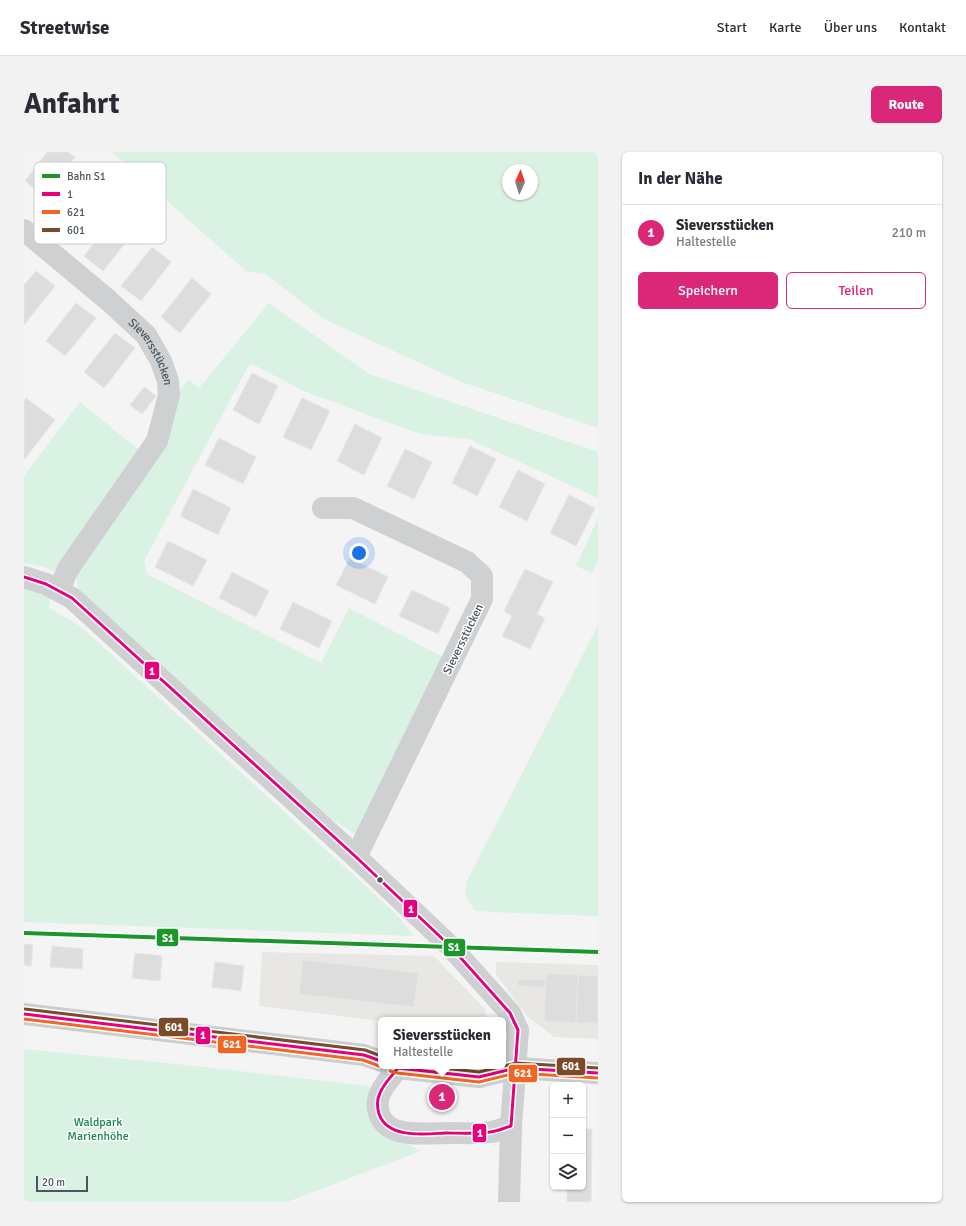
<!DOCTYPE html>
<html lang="de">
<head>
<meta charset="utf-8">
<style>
	:root { --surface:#fff; --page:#f2f2f3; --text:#2b2b33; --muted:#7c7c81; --line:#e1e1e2; --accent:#db2777 }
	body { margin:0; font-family:Signika,sans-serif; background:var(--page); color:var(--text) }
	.controls { position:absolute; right:12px; bottom:12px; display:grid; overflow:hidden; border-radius:6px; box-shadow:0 1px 3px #0004 }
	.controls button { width:36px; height:36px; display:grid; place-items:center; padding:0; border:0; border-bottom:1px solid var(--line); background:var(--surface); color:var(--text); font:20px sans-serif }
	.compass { position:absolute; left:478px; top:12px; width:36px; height:36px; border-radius:50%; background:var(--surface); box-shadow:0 1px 3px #0004; rotate:3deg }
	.scale { position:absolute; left:12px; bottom:10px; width:52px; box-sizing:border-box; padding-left:4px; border:2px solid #4a5661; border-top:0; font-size:11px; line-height:14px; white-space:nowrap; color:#4a5661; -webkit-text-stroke:3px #fff; paint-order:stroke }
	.you { position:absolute; left:335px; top:401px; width:14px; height:14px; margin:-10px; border:3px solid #fff; border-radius:50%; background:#1a73e8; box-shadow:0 0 0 6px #1a73e833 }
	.badge { display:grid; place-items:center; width:26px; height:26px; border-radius:50%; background:var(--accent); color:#fff; font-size:13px; font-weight:700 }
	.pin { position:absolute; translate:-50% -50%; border:2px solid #fff; box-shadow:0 1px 4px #0006 }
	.popup { position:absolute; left:354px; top:865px; width:128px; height:52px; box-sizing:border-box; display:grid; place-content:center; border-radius:6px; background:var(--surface); filter:drop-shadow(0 1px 3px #0005); font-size:13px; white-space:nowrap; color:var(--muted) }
	.popup b { font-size:15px; color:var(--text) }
	.popup::after { content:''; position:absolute; left:50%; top:100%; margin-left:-8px; border:8px solid transparent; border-top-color:var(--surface) }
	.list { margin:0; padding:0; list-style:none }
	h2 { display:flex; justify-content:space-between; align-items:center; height:52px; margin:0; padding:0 16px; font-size:17px }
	h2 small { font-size:13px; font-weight:400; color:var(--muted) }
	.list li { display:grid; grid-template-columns:26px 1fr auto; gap:12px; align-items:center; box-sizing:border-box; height:56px; padding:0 16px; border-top:1px solid var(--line) }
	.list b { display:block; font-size:15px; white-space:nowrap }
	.list p { margin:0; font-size:13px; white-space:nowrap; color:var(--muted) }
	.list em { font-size:13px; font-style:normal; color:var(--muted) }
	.actions { display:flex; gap:8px; padding:12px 16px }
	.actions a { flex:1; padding:9px 0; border:1px solid var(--accent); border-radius:6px; text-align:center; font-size:14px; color:var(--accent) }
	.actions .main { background:var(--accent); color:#fff }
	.icon { flex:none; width:22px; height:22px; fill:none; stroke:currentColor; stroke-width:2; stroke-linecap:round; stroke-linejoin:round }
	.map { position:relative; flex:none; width:574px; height:1050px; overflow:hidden; border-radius:6px }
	header { display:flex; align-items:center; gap:24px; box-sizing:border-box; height:56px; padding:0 20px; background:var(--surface); border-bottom:1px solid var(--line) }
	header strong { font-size:19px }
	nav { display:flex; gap:22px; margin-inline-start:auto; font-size:14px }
	.intro { display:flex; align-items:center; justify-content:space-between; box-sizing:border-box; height:96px; padding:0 24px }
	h1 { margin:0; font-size:28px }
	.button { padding:10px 18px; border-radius:6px; background:var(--accent); color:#fff; font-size:14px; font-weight:700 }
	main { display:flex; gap:24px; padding:0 24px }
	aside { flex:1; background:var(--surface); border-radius:6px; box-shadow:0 1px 3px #0004 }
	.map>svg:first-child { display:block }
</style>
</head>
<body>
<header>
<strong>Streetwise</strong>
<nav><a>Start</a><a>Karte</a><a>Über uns</a><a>Kontakt</a></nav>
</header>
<div class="intro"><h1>Anfahrt</h1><a class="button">Route</a></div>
<main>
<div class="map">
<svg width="574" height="1050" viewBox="0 0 574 1050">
	<rect width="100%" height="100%" fill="#f4f4f4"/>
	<path fill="#e8e7e3" d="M238 800 410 804 461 857 463 868 357 869 235 854Z
		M472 810 574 813V887L530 885 503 864 472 822Z"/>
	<path fill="#d9f2e3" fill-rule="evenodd" d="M88 0H574V276L435 229 300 167 241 122 222 119ZM484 18H508V42H484Z
		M245 151 345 222 574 300V346L445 287 396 282 282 240 226 211 120 409 123 422 297 511 325 456 421 506 334 684 287 654 55 441 52 422 153 242 164 227 175 236Z
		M56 250 116 299 31 419 13 413 0 411V324Z
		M574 366V409L568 421 552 414Z
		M0 433 27 442 25 456 56 474 371 761 390 784 0 770Z
		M574 473V764L467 760 450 758 441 742 443 729Z
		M0 897 162 913 345 934 346 969 381 991 397 999 263 1050H0Z"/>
	<path fill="#ddddde" stroke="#e5e6e7" d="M23 0H44L51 5 20 44 1 29Z
		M51 34 70 49 39 88 20 73Z
		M91 65 110 80 79 119 60 104Z
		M128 95 147 110 117 149 97 134Z
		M12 119 31 134 0 173V133Z
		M168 126 187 142 156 181 137 165Z
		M52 151 72 166 41 204 22 189Z
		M91 181 111 196 80 236 60 220Z
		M228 221 254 234 235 272 209 258Z
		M120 235 132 244 118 262 106 253Z
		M2 246 31 268 0 308V249Z
		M278 246 306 259 287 298 259 285Z
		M331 272 358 286 340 323 313 309Z
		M195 286 232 305 219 332 181 313Z
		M446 294 472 307 453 344 428 331Z
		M381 297 408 310 390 347 363 334Z
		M494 318 521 332 503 369 475 355Z
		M169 337 207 356 194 383 156 364Z
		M545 343 571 356 552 394 526 381Z
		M144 389 183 408 169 434 131 415Z
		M326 406 364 425 351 452 312 433Z
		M501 417 529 430 513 462 521 466 506 497 478 484 488 464 480 459Z
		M208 420 245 439 232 465 195 446Z
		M388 438 426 456 414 482 375 464Z
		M269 450 308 469 295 496 256 477Z
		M0 792 9 793 7 814 0 813Z
		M28 794 59 797 58 817 26 815Z
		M111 801 138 804 136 829 108 826Z
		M279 808 394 821 390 855 275 842Z
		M191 810 220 814 217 839 188 835Z
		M522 822 554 823 552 871 520 869Z
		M554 823 574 824V871H552Z
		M494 827 522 828 521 835 494 834Z
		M559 977H568L567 1050H543V1035H559Z"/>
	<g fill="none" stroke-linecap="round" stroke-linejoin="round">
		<g stroke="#ced0d2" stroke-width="22">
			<path id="s1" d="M0 78 84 148 122 183 137 209 144 229 145 243 133 289 44 417 35 438"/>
			<path d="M299 356H329L443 410 458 424V447L332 705"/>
			<path d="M0 425 22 432 48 446 332 705 427 795 486 861 494 878 487 974 485 1050"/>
			<path d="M374 916C368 924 358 934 355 944 351 957 356 971 369 977 384 984 410 981 427 981 440 981 454 982 467 980 473 979 481 976 487 974"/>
		</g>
		<path stroke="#caced1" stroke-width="22" d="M0 862 340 903 357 909
			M368 914 374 916 455 925 492 916 574 921"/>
		<defs>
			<path id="bus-1" d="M0 425 22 432 48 446 332 705 427 795 486 861 494 878 487 974C480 976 474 979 466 980 451 982 436 981 421 981 400 982 364 987 355 962 353 955 353 947 356 941 360 931 368 924 374 916
				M0 862 340 903 357 909
				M368 914 374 916 455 925 492 916 574 921"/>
			<path id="bus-2" d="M0 867 339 908 355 914
				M366 919 373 921 455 930 492 921 574 926"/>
			<path id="bus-3" d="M1 857 341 898 357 904
				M401 914 455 920 492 911 574 916"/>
		</defs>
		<use href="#bus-1" stroke="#fff" stroke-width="6"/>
		<use href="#bus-2" stroke="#fff" stroke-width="6"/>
		<use href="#bus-3" stroke="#fff" stroke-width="6"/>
		<use href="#bus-1" stroke="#e5007d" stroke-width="3"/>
		<use href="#bus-2" stroke="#f26522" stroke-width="3"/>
		<use href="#bus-3" stroke="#7a4b2a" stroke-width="3"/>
		<defs>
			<path id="rail-1" d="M0 781 574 800"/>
		</defs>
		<use href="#rail-1" stroke="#fff" stroke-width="7"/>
		<use href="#rail-1" stroke="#1a962b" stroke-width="4"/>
	</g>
	<circle fill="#4a5661" stroke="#fff" stroke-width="1.5" cx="356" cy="728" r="3.5"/>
	<g text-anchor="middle" stroke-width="3" stroke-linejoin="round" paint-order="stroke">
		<g font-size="12" fill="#4a5661" stroke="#fff">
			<text dy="4" stroke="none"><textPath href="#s1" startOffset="178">Sieversstücken</textPath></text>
			<text transform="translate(439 487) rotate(-64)" y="4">Sieversstücken</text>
		</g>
		<g font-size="12" fill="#17864f" stroke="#fff">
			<text x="74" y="974">Waldpark<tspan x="74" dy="14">Marienhöhe</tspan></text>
		</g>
	</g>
	<rect x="10" y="10" width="132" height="82" rx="6" fill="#fff" stroke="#c9ccd0" stroke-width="1"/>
	<rect x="18" y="22" width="18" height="4" fill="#1a962b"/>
	<rect x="18" y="40" width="18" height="4" fill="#e5007d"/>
	<rect x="18" y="58" width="18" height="4" fill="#f26522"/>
	<rect x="18" y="76" width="18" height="4" fill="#7a4b2a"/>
	<g font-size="11" fill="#4a5661">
		<text x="43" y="28">Bahn S1</text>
		<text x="43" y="46">1</text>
		<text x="43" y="64">621</text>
		<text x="43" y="82">601</text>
	</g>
	<g stroke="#fff" stroke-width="1.5">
		<rect x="120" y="509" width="16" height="19" rx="4" fill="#e5007d"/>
		<rect x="379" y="747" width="15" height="19" rx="4" fill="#e5007d"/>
		<rect x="132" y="776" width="23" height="19" rx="4" fill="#1a962b"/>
		<rect x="419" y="786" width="23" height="19" rx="4" fill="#1a962b"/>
		<rect x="134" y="865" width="31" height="20" rx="4" fill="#7a4b2a"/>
		<rect x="171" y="874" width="16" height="19" rx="4" fill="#e5007d"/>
		<rect x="193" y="883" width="30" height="19" rx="4" fill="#f26522"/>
		<rect x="532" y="905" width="30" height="19" rx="4" fill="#7a4b2a"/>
		<rect x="484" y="912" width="30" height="19" rx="4" fill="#f26522"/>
		<rect x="448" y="971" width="15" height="20" rx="4" fill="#e5007d"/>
	</g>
	<g font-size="11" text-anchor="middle" font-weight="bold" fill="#fff">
		<text x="128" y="523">1</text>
		<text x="387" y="761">1</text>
		<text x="144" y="790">S1</text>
		<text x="430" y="799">S1</text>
		<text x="150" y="879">601</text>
		<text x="179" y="887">1</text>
		<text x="208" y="896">621</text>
		<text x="547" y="918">601</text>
		<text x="499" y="925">621</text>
		<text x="456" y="985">1</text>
	</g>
</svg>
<div class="controls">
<button>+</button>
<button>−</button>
<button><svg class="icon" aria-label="layers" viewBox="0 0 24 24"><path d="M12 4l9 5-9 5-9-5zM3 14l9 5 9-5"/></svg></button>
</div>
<svg class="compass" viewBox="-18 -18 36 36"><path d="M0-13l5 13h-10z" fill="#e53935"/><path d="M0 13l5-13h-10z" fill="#7c7c81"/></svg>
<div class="scale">20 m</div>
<div class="you"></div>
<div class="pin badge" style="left:418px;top:945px">1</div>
<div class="popup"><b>Sieversstücken</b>Haltestelle</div>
</div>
<aside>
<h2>In der Nähe<small></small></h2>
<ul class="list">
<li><span class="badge">1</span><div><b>Sieversstücken</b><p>Haltestelle</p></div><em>210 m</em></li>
</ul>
<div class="actions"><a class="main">Speichern</a><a>Teilen</a></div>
</aside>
</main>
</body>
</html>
